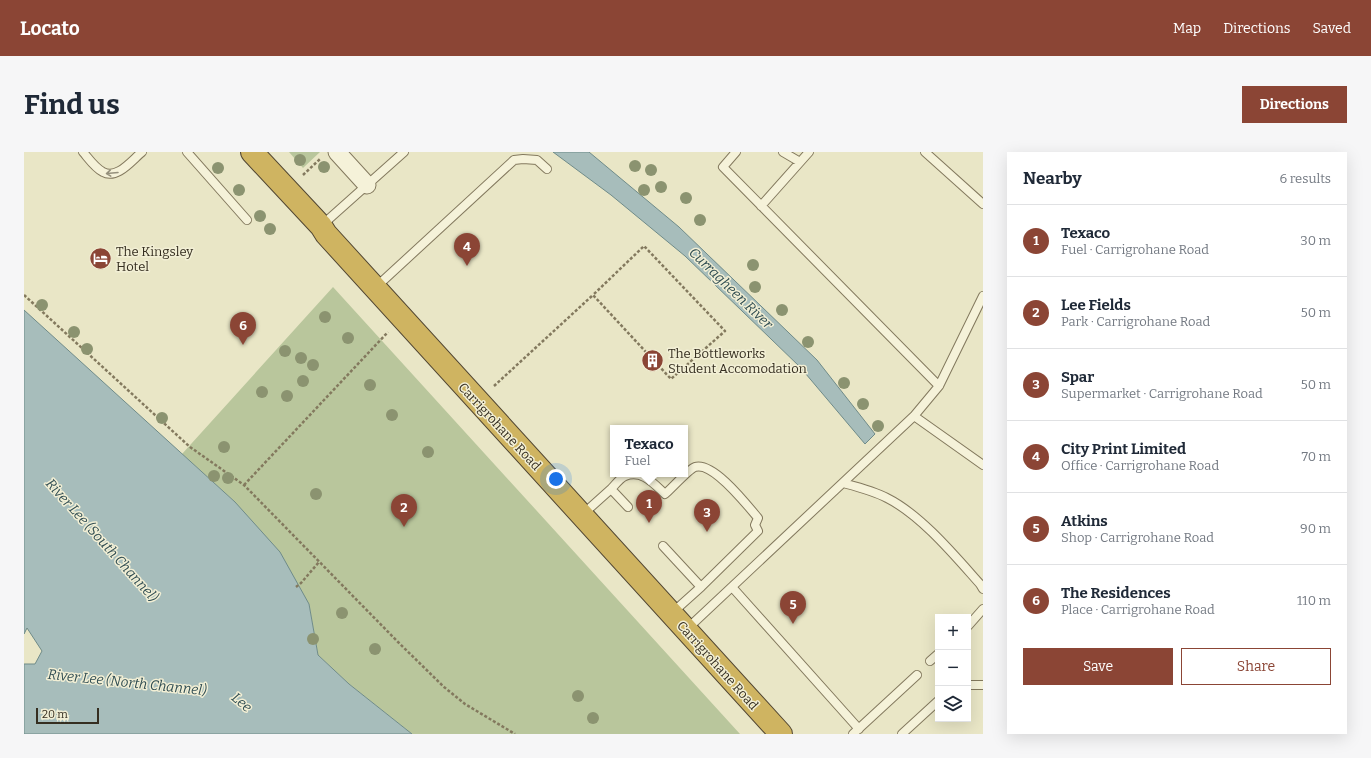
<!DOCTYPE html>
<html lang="en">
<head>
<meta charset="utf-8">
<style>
	:root { --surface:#fff; --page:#f6f6f7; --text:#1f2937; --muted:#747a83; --line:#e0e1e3; --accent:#8b4535 }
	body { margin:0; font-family:Bitter,serif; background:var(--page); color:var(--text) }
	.controls { position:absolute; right:12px; bottom:12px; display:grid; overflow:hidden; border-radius:0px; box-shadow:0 4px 16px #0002 }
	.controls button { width:36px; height:36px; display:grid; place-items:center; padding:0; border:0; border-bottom:1px solid var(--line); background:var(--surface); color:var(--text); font:20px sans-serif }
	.scale { position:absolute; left:12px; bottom:10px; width:63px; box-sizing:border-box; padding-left:4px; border:2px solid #352e20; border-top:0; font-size:11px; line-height:14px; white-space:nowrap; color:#352e20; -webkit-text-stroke:3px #f2efd5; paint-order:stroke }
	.you { position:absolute; left:532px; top:327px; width:14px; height:14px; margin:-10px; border:3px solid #fff; border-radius:50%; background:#1a73e8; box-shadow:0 0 0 6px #1a73e833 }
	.badge { display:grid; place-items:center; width:26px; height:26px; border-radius:50%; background:var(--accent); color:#fff; font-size:13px; font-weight:700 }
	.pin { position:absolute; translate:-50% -33px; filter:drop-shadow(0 1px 2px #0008) }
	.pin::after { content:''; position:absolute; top:21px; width:14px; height:12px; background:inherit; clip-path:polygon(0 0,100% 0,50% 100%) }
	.popup { position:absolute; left:586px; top:273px; width:78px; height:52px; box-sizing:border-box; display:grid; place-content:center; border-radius:0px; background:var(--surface); filter:drop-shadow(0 1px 3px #0005); font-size:13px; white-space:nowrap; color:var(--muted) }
	.popup b { font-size:15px; color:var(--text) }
	.popup::after { content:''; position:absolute; left:50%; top:100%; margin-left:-8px; border:8px solid transparent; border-top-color:var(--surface) }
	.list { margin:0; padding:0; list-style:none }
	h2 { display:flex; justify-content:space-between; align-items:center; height:52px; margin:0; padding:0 16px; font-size:17px }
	h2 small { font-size:13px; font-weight:400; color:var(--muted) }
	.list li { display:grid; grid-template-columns:26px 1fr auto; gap:12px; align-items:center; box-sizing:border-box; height:72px; padding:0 16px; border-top:1px solid var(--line) }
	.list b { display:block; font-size:15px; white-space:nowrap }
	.list p { margin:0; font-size:13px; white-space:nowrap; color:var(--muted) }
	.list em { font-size:13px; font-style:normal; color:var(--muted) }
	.actions { display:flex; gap:8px; padding:12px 16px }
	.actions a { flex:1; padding:9px 0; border:1px solid var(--accent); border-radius:0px; text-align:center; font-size:14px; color:var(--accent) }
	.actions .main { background:var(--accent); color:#fff }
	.icon { flex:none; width:22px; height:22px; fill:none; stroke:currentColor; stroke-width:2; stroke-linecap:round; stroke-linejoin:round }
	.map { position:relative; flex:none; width:959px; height:582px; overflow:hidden; border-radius:0px }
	header { display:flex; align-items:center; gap:24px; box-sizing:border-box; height:56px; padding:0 20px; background:var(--accent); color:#fff }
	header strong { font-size:19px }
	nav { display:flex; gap:22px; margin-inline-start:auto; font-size:14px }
	.intro { display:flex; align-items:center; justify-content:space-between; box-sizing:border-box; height:96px; padding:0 24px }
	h1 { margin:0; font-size:28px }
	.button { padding:10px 18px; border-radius:0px; background:var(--accent); color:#fff; font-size:14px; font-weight:700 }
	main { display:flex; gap:24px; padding:0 24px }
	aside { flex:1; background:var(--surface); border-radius:0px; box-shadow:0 4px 16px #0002 }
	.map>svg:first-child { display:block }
</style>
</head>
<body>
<header>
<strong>Locato</strong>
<nav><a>Map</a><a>Directions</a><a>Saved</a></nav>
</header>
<div class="intro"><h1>Find us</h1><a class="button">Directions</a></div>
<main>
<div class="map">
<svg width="959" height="582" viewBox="0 0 959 582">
	<rect width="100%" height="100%" fill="#e9e6c6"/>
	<path fill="#b9c69c" d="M265 0H296L279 16Z
		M309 135 716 582H388L325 532 294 503 285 452 211 350 158 302Z"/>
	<path fill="#a7bdbb" stroke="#6f8b89" d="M529 0H565L655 75 793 208 851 282 841 292 776 215 661 104 587 43Z
		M0 158 211 350 256 400 285 452 294 503 325 532 388 582H0V512H11L18 499 3 476 0 482Z"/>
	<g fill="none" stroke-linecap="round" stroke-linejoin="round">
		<defs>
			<path id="lane" d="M59 0C65 7 71 16 79 20 93 28 108 8 118 0
				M163 0 223 68
				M712 0 699 15 915 234
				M759 0 776 10
				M901 0 959 52
				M737 54 785 0
				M297 74 380 0
				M351 136 490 8 499 7 513 8 523 17
				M890 264 959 313
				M819 331C834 335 850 339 863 346 897 363 931 404 956 432L959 437
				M587 337C591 333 596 326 601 324 618 317 630 332 641 342 647 337 665 317 671 315 689 309 723 353 734 366L731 373 734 379 677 435
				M558 363 587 337 604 355
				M639 394 677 435 648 461
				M708 435 835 577
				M944 474 959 457
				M663 477 890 264 915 234 959 144
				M906 509 914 502
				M944 533H959
				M829 582 893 523
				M878 582 914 549"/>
			<path id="street" d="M313 0 343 33"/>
			<path id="highway" d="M228 0 297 74 302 82 757 582"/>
		</defs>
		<use href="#lane" stroke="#83795e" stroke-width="10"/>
		<use href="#street" stroke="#83795e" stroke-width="19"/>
		<use href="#highway" stroke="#514632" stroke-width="24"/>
		<path stroke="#83795e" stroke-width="2.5" stroke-dasharray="3 2" stroke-linecap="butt" d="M279 23 296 7
			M0 143 166 295 220 333 374 490 420 535 441 552 491 582
			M470 234 569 143 647 227 701 179 620 94 569 143
			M220 333 364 180
			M272 435 277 431 295 410"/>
		<use href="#lane" stroke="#f5f2d9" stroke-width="8"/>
		<use href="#street" stroke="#f5f2d9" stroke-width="17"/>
		<use href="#highway" stroke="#cfb461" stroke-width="22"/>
	</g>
	<g fill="#8b9370">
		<circle cx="276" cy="8" r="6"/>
		<circle cx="611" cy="14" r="6"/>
		<circle cx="300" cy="15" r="6"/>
		<circle cx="194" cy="16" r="6"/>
		<circle cx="627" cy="18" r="6"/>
		<circle cx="637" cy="35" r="6"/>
		<circle cx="215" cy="38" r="6"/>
		<circle cx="620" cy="38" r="6"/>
		<circle cx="662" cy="46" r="6"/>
		<circle cx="236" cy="64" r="6"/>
		<circle cx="676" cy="68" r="6"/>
		<circle cx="246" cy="77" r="6"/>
		<circle cx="729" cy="113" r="6"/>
		<circle cx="731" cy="135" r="6"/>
		<circle cx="18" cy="153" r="6"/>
		<circle cx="758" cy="158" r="6"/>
		<circle cx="301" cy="165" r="6"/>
		<circle cx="50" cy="180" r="6"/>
		<circle cx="324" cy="186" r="6"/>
		<circle cx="784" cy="190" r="6"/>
		<circle cx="63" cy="197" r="6"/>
		<circle cx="261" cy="199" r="6"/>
		<circle cx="277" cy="206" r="6"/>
		<circle cx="289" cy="213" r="6"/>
		<circle cx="279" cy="229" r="6"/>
		<circle cx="820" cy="231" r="6"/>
		<circle cx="346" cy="233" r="6"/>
		<circle cx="238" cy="240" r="6"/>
		<circle cx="263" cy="244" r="6"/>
		<circle cx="839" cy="252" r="6"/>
		<circle cx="368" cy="263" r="6"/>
		<circle cx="138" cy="266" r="6"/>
		<circle cx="854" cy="274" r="6"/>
		<circle cx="200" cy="295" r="6"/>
		<circle cx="404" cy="300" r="6"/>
		<circle cx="190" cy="324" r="6"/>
		<circle cx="204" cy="326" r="6"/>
		<circle cx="292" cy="342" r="6"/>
		<circle cx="318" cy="461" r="6"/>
		<circle cx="289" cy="487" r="6"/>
		<circle cx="351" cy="497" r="6"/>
		<circle cx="554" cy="544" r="6"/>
		<circle cx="569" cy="566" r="6"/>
	</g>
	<defs><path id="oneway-shaft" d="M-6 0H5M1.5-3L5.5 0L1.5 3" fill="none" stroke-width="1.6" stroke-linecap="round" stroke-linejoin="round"/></defs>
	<use stroke="#95907c" href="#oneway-shaft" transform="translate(88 21) rotate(175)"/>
	<defs>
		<symbol id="hotel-disc" viewBox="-11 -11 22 22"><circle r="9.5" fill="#8b4535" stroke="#f2efd5"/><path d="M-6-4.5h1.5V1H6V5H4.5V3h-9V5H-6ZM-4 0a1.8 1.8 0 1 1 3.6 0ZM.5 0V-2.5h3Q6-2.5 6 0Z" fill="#fff"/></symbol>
		<symbol id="building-disc" viewBox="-11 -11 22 22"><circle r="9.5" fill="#8b4535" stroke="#f2efd5"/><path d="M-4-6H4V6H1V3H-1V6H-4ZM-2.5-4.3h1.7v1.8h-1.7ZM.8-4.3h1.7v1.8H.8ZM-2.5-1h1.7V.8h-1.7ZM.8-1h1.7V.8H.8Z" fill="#fff"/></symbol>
	</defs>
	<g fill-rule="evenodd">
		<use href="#hotel-disc" x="64" y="94" width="25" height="25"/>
		<use href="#building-disc" x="616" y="196" width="25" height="25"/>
	</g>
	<g text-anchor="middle" stroke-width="3" stroke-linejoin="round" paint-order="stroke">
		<g font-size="13" fill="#352e20" stroke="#f2efd5" text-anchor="start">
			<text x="92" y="104">The Kingsley<tspan x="92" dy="15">Hotel</tspan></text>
			<text x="644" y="206">The Bottleworks<tspan x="644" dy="15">Student Accomodation</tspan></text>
		</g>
		<g font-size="13" fill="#352e20" stroke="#f2efd5">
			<text transform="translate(476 274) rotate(47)" y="5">Carrigrohane Road</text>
			<text transform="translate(694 513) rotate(48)" y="5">Carrigrohane Road</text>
		</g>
		<g font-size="14" font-style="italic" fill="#314e53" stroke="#f2efd5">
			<text transform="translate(707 136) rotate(44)" y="5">Curragheen River</text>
			<text transform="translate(78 388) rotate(48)" y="5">River Lee (South Channel)</text>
			<text transform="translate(103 530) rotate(6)" y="5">River Lee (North Channel)</text>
			<text transform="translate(218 550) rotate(40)" y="5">Lee</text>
		</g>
	</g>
</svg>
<div class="controls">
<button>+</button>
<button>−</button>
<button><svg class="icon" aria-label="layers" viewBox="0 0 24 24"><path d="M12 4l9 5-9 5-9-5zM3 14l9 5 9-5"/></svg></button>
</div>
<div class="scale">20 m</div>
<div class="you"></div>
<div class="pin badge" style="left:625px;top:371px">1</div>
<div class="popup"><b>Texaco</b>Fuel</div>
<div class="pin badge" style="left:380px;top:375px">2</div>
<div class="pin badge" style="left:683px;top:380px">3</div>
<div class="pin badge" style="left:443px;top:114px">4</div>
<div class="pin badge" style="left:769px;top:472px">5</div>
<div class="pin badge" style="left:219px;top:193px">6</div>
</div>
<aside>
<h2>Nearby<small>6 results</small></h2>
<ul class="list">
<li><span class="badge">1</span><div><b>Texaco</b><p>Fuel · Carrigrohane Road</p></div><em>30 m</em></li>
<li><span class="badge">2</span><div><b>Lee Fields</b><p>Park · Carrigrohane Road</p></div><em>50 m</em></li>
<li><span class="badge">3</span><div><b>Spar</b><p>Supermarket · Carrigrohane Road</p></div><em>50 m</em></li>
<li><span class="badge">4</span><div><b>City Print Limited</b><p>Office · Carrigrohane Road</p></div><em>70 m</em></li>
<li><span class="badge">5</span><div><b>Atkins</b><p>Shop · Carrigrohane Road</p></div><em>90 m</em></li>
<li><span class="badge">6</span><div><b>The Residences</b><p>Place · Carrigrohane Road</p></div><em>110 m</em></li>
</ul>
<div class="actions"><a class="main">Save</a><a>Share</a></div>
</aside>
</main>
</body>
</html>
